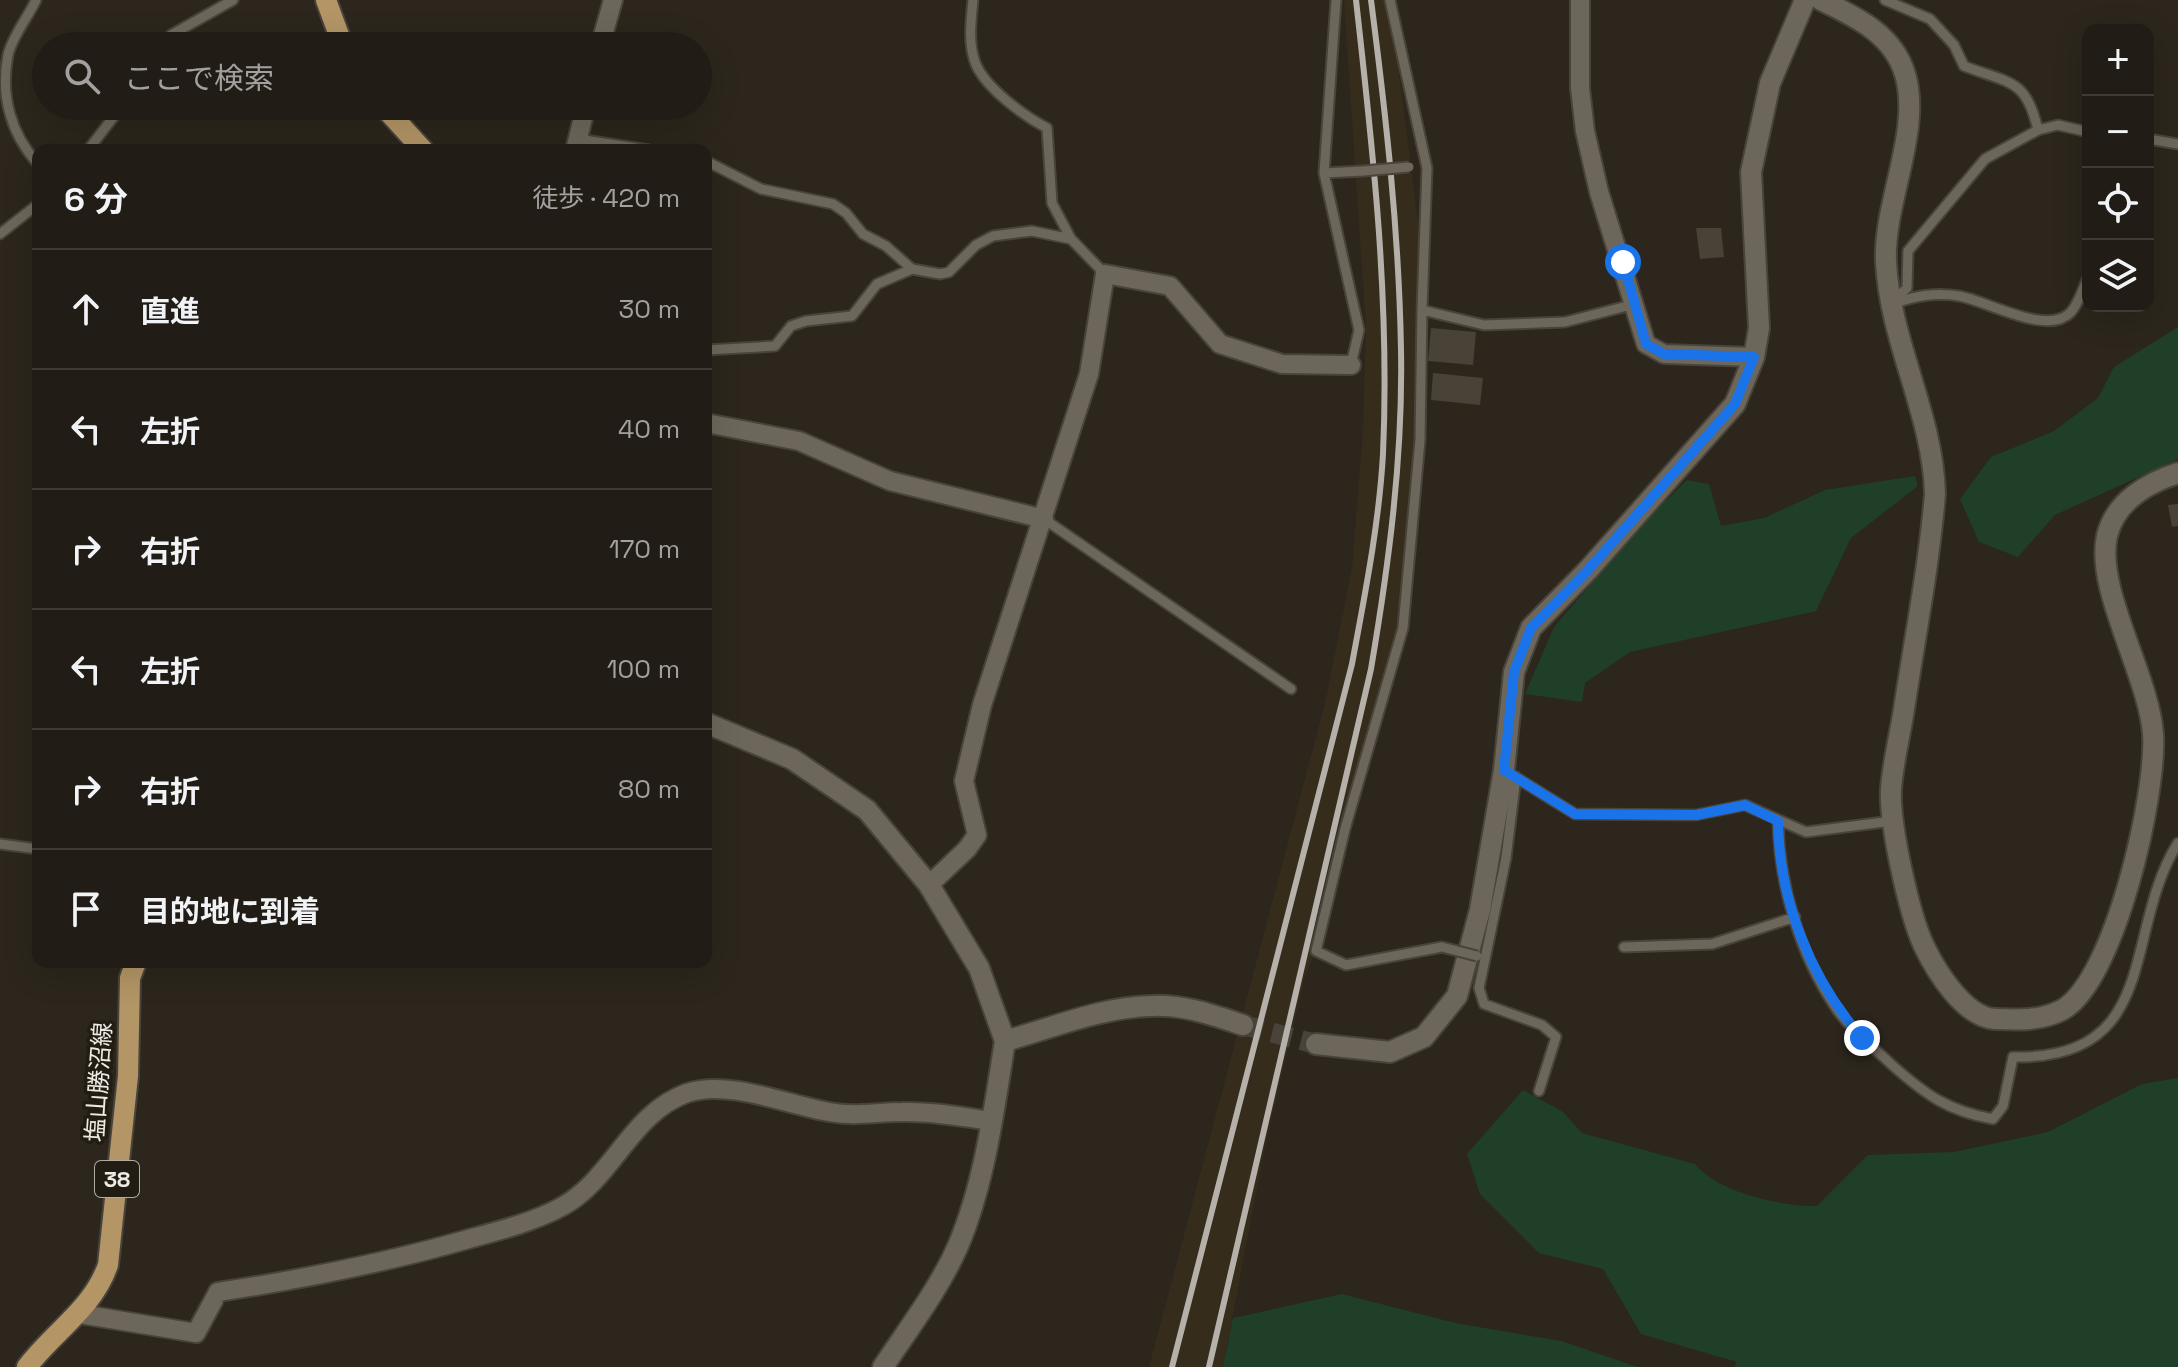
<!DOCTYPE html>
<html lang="ja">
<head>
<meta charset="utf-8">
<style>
	:root { --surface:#211c15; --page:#2d2922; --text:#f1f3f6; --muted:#a2a1a0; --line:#3e3a34 }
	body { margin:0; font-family:"Space Grotesk","Noto Sans JP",sans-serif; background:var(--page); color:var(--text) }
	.controls { position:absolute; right:24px; top:24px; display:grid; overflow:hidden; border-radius:16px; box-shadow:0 8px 32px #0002 }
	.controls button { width:72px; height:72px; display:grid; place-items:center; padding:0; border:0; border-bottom:2px solid var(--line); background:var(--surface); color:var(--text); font:40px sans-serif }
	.stop { position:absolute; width:24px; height:24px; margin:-18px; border:6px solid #1a73e8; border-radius:50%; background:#fff }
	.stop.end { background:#1a73e8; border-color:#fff; box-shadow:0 2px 8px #0008 }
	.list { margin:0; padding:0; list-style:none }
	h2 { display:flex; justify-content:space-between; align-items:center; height:104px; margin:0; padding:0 32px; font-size:34px }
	h2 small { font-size:26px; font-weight:400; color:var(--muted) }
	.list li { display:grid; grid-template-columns:52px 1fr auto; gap:24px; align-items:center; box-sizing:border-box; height:120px; padding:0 32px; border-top:2px solid var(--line) }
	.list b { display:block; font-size:30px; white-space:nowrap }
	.list em { font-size:26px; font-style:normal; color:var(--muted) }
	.icon { flex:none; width:44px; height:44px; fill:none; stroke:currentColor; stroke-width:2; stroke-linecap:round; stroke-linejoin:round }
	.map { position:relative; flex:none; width:2178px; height:1367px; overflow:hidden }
	.search { position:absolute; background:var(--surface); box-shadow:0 8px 32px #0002; left:32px; top:32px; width:680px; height:88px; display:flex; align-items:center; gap:20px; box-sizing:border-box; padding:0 28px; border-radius:44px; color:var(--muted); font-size:30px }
	.panel { position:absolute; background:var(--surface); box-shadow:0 8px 32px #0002; left:32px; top:144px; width:680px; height:824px; border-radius:16px }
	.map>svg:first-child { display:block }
</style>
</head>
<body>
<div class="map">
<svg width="2178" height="1367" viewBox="0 0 2178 1367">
	<rect width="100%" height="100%" fill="#2c261c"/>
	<path fill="#352c1c" d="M1344 0H1390L1424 271 1421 372 1403 628 1316 951 1305 976 1264 1151 1223 1367H1149L1325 703 1352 568 1363 430 1366 328Z"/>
	<path fill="#203f28" d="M2178 327V459L2055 515 2018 557 1979 542 1960 499 1991 457 2054 431 2098 398 2114 367Z
		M1915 476 1918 486 1851 538 1816 611 1630 652 1585 683 1582 702 1525 694 1554 627 1647 519 1687 480 1709 484 1721 526 1764 518 1825 490Z
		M2178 1078V1367H1734L1737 1362 1641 1334 1603 1269 1539 1253 1480 1194 1467 1154 1523 1090 1563 1112 1582 1133 1695 1164C1717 1192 1782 1207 1817 1206L1868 1155 1954 1152 2048 1132 2142 1084Z
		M1342 1294 1455 1323 1561 1341 1638 1367H1223L1233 1318Z"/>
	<path fill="#484237" d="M1696 228H1721L1724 257 1700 259Z
		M1431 328 1476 332 1473 365 1428 361Z
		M1433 373 1483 378 1480 405 1431 400Z
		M2178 504V526L2172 527 2168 505Z"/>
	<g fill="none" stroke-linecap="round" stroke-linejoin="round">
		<path stroke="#49433a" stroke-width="20" stroke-dasharray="20 10" stroke-linecap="butt" d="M1243 1025 1316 1044"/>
		<defs>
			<path id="service" d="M36 0C28 17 12 37 8 55 0 96 11 134 38 164
				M973 0C971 20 968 43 975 62 984 87 1024 116 1047 128L1052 203 1071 239 1105 274
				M1336 0 1324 173 1359 330 1351 365
				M1390 0 1427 168 1422 310 1484 325 1565 322 1635 304
				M1885 0 1930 19 1954 45 1964 66C2010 84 2026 78 2038 130
				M164 46 171 35 233 0
				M578 139 649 150
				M2148 139 2178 144
				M88 150 122 106
				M706 161 761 189 833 204 846 213 863 234 886 246 912 269
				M1324 173 1363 171
				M0 234 38 204
				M1891 303 1907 288 1908 251 1985 159 2038 130 2058 125 2088 132
				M1892 304C1915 296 1935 292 1959 296 1988 301 2048 337 2071 312 2079 303 2083 288 2088 278
				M1422 310 1420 440 1403 628 1345 829 1316 951 1346 965 1442 947
				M706 350 775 346 791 326 806 321 852 316 877 284 912 269 940 274 949 272 976 245 993 236 1032 231 1071 239
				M1044 519 1291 689
				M1504 770 1575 814 1696 815 1745 805 1806 832 1892 821
				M1516 777 1506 858 1479 988 1484 1004 1542 1025 1556 1037 1539 1091
				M1778 821C1779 885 1800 955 1836 1008 1851 1030 1873 1047 1892 1065 1926 1095 1948 1111 1993 1119L2003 1106 2013 1057C2163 1060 2122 931 2178 843
				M0 844 38 849
				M1624 947 1712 944 1795 917"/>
			<path id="minor" d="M1580 0V88L1585 131 1599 192 1646 344 1664 354 1754 357
				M600 46 613 0
				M575 150 586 106
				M706 423 799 441 890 481 1044 519
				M929 885 967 849 977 835 964 781 982 705 1089 374 1105 274 1170 286 1220 344 1282 364 1351 365
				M80 1314 196 1333 218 1292C304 1279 389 1262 472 1238 502 1230 536 1221 563 1206 613 1178 631 1113 687 1093 728 1079 788 1105 829 1112 854 1117 877 1112 902 1112 932 1111 962 1117 992 1121"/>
			<path id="tertiary" d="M1821 0C1856 17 1893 34 1905 74 1922 131 1883 203 1886 262 1890 342 1933 414 1935 494 1929 566 1915 637 1904 709 1900 735 1893 762 1891 789 1889 823 1909 914 1924 946 1936 971 1964 1017 1995 1019 2019 1020 2040 1021 2062 1010 2115 981 2157 792 2153 734 2149 676 2095 589 2107 536 2115 502 2147 483 2178 473
				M706 723 792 759 867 810 929 885 979 968 1005 1041
				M1316 1044 1390 1052 1424 1037 1457 996 1480 910 1504 770 1514 672 1531 628 1588 570 1735 404 1754 357 1759 328 1751 172 1770 83 1805 0
				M883 1367C909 1328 939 1289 958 1246 985 1182 994 1109 1005 1041 1052 1028 1102 1007 1151 1006 1183 1004 1213 1015 1243 1025"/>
			<path id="primary" d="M326 0 343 46
				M383 106 423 150
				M27 1367C55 1330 92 1310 108 1265L128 1076 130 978 136 962"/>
		</defs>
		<use href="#service" stroke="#48443b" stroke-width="13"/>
		<use href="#minor" stroke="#48443b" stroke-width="22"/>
		<use href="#tertiary" stroke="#48443b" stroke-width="24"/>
		<use href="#primary" stroke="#48443b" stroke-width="24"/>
		<use href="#service" stroke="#6d675b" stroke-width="9"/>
		<use href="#minor" stroke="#6d675b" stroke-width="18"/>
		<use href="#tertiary" stroke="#6d675b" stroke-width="20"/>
		<use href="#primary" stroke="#b39566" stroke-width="20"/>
		<path stroke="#b5b0a9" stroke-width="6" d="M1172 1367 1352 664C1365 594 1379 524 1383 454 1390 301 1373 151 1356 0
			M1209 1367 1371 669C1389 563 1403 457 1401 350 1399 232 1386 116 1371 0"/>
		<defs>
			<path id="service-bridge" d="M1363 171 1409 167
				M1442 947 1477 956"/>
		</defs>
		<use href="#service-bridge" stroke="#48443b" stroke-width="13" stroke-linecap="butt"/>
		<use href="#service-bridge" stroke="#6d675b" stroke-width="9"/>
	</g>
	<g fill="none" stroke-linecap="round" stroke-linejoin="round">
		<path stroke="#1a73e8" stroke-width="10" d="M1623 262 1646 344 1664 354 1754 357 1735 404 1588 570 1531 628 1514 672 1504 770 1575 814 1696 815 1745 805 1778 821C1779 900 1810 978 1862 1038"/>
	</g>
	<g text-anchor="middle" stroke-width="7" stroke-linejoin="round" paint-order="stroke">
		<rect fill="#221d13" stroke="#b1aca5" stroke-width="2" x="95" y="1161" width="44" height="36" rx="6"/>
		<g font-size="22" font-weight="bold" fill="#eeeae4">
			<text x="117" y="1187">38</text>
		</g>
		<g font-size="24" fill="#eeeae4" stroke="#221d13">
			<text transform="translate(99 1082) rotate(-86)" y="8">塩山勝沼線</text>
		</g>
	</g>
</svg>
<div class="controls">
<button>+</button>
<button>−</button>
<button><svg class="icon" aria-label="locate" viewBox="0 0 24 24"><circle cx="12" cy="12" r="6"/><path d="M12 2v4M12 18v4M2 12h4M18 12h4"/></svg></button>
<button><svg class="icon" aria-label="layers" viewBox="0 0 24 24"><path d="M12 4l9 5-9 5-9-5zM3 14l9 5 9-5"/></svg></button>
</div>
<div class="stop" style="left:1623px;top:262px"></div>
<div class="stop end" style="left:1862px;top:1038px"></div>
<div class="search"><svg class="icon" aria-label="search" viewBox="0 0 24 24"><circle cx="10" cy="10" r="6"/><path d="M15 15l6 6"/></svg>ここで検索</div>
<section class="panel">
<h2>6 分<small>徒歩 · 420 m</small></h2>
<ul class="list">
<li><svg class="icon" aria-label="ahead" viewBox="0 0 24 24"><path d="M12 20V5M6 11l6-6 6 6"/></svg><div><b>直進</b></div><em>30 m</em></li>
<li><svg class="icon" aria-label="left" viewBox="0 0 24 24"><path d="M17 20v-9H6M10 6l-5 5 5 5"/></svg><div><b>左折</b></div><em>40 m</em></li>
<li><svg class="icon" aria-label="right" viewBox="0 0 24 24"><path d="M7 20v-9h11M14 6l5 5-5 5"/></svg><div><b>右折</b></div><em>170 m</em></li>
<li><svg class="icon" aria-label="left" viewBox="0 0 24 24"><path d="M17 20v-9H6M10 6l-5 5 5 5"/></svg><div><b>左折</b></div><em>100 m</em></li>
<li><svg class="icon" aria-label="right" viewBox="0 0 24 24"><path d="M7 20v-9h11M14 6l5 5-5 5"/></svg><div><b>右折</b></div><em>80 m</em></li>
<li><svg class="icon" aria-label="arrive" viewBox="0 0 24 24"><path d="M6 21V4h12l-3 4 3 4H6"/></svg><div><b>目的地に到着</b></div></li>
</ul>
</section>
</div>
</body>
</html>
